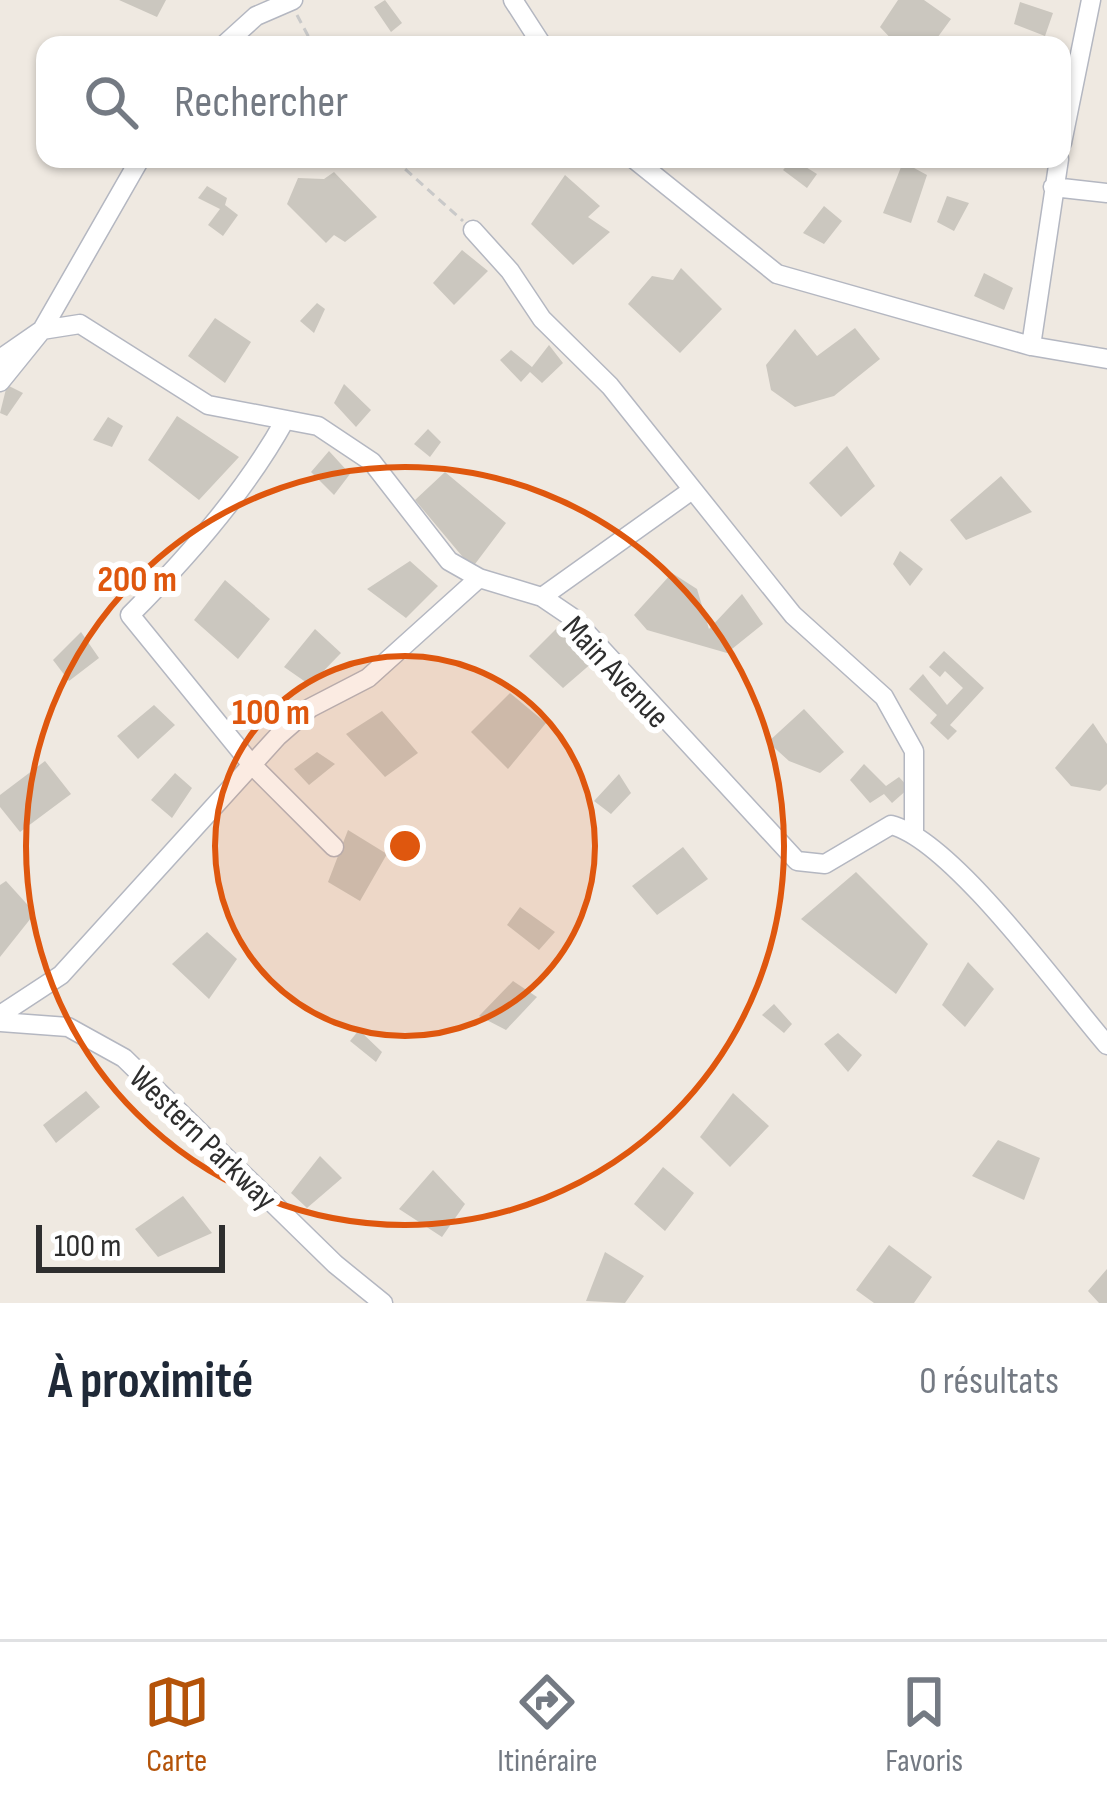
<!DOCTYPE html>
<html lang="fr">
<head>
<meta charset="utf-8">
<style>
	:root { --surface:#fff; --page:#f2f2f3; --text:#1f2937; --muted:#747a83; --line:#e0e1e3; --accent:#b45309 }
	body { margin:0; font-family:"Sofia Sans Condensed",sans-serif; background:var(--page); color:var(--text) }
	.scale { position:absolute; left:36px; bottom:30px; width:189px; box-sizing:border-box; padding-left:12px; border:6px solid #2e2e2e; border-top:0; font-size:33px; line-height:42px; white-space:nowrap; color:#2e2e2e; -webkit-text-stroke:9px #fff; paint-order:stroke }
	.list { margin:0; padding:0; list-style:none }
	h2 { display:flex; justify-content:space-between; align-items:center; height:156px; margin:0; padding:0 48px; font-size:51px }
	h2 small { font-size:39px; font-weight:400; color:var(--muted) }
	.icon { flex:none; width:66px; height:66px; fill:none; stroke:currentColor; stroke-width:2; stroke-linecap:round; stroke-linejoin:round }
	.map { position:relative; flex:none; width:1107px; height:1303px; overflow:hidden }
	.search { position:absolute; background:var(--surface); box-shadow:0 3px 9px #0004; left:36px; right:36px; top:36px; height:132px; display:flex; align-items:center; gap:30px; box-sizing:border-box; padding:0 42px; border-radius:24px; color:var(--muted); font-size:45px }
	.sheet { height:336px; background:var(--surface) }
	nav { display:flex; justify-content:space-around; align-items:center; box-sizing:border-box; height:168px; border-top:3px solid var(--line); background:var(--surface); font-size:33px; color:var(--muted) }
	nav a { display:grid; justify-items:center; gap:6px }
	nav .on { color:var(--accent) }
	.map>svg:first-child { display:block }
</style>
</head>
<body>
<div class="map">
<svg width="1107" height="1303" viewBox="0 0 1107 1303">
	<rect width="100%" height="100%" fill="#efe9e1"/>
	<path fill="#cbc7bf" d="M119 0H166L157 17Z
		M385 0 402 23 391 32 374 7Z
		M898 0H924L951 19 932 45H897L880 27Z
		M1020 2 1053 13 1045 36 1014 24Z
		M793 159 817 174 807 188 783 170Z
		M903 162 927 175 911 223 883 213Z
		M334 172 377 217 345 242 334 235 326 243 287 204 298 178 324 179Z
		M565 175 600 206 588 217 610 232 573 265 531 224Z
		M207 186 227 198 225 205 238 215 223 236 208 225 220 209 198 198Z
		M947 196 969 203 954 231 937 222Z
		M824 206 842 221 824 244 803 233Z
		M462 250 488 271 454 305 433 283Z
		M681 268 722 309 680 353 628 304 652 276 673 280Z
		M984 273 1013 288 1004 310 974 296Z
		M317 303 325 309 314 333 300 321Z
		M215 318 251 342 225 383 188 356Z
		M855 328 880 359 834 396 795 407 771 390 766 365 795 329 817 356Z
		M549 345 563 363 542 383 530 372 521 382 500 360 511 350 532 367Z
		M344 384 371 410 356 427 334 403Z
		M7 385 23 393 7 416 0 413Z
		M177 416 239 457 199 500 148 460Z
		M108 417 123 426 112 447 93 440Z
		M428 429 441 442 430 457 414 444Z
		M847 446 875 486 841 517 809 483Z
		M329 451 350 474 334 495 311 472Z
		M445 472 506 523 472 568 415 500Z
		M1001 476 1032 512 966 540 950 520Z
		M900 551 923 569 910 586 893 564Z
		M410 561 438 586 406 618 367 589Z
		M672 573 697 589 709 629 742 594 763 624 727 653 647 630 634 615Z
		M225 580 270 619 238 659 194 620Z
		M558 627 593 662 563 688 529 656Z
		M315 629 341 653 310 685 284 667Z
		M81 632 99 658 69 681 53 660Z
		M944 651 984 688 950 725 957 731 948 740 930 723 937 715 909 689 923 674 947 705 963 688 945 671 940 677 929 667Z
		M510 693 546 723 508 769 471 732Z
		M154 705 175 725 138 759 117 736Z
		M804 709 844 752 820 773 789 761 768 742Z
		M382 711 418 753 385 777 346 734Z
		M1093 723 1107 744V784L1100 791 1071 786 1055 768Z
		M317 752 335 764 309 785 294 769Z
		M45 761 71 794 20 832 0 807V795Z
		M864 764 886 786 899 777 909 788 892 803 884 794 870 803 850 780Z
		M175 773 192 788 172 818 151 800Z
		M619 774 631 793 611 814 594 801Z
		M348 830 387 854 360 901 328 882Z
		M683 847 708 879 657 915 632 886Z
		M856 872 928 944 896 994 801 919Z
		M6 881 35 913 0 957V885Z
		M520 907 555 932 539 950 507 925Z
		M207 932 237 959 209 999 172 964Z
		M968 962 994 989 965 1027 942 1005Z
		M513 981 537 997 506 1030 479 1016Z
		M774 1004 792 1024 784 1033 762 1015Z
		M359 1030 382 1052 376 1062 350 1041Z
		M838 1033 862 1055 848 1072 824 1044Z
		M86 1091 100 1107 56 1143 43 1125Z
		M733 1093 769 1126 730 1167 700 1137Z
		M998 1140 1040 1158 1024 1200 972 1176Z
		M320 1156 342 1178 307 1208 291 1193Z
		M663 1167 694 1193 665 1231 634 1204Z
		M433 1170 465 1204 442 1237 399 1209Z
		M183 1196 212 1233 158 1257 135 1229Z
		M889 1245 932 1277 914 1303H874L856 1290Z
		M605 1252 644 1276 625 1303 586 1301Z
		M1107 1269V1303H1099L1088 1291Z"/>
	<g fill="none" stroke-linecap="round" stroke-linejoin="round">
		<defs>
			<path id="minor" d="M513 0 542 45
				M224 45 256 16 293 0
				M1062 143 1091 0
				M634 159 777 274 1031 346 1107 359
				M1053 187 1107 193
				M473 230 510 271 542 319 610 386 793 615 884 697 914 751V831
				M1031 346 1059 159
				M0 359 42 330 80 324 208 405 318 426 372 462 449 561 479 578 542 597 573 618 797 861 825 864 891 825C952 840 1062 993 1107 1045
				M0 382 42 330 140 159
				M285 420C246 491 187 558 130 615L252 765 334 847
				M542 597 692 490
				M0 1015 61 975 278 736 310 708 368 678 479 578
				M0 1022 68 1027 124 1058 335 1264 383 1303"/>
		</defs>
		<use href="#minor" stroke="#b4b7c1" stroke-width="21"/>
		<path stroke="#c9c9c9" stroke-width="3" stroke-dasharray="9 6" stroke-linecap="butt" d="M297 15 313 45
			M394 159 463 221"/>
		<use href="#minor" stroke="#fff" stroke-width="18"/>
	</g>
	<circle cx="405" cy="846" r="190" fill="#df570e" fill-opacity=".12"/>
	<g fill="none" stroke="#df570e" stroke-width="6">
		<circle cx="405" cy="846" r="190"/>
		<circle cx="405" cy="846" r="379"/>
	</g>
	<g text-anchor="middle" stroke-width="12" stroke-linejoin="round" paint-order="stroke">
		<g font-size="33" fill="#2e2e2e" stroke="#fff">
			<text transform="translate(617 671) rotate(47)" y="12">Main Avenue</text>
			<text transform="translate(204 1137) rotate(44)" y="12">Western Parkway</text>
		</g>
	</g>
	<circle cx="405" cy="846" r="18" fill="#df570e" stroke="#fff" stroke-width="6"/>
	<g font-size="36" text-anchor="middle" font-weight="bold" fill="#df570e" stroke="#fff" stroke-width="12" stroke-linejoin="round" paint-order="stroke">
		<text x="137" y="591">200 m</text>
		<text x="271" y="724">100 m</text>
	</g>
</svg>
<div class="scale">100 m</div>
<div class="search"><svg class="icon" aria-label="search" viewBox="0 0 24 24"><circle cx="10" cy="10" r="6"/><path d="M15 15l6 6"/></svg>Rechercher</div>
</div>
<section class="sheet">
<h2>À proximité<small>0 résultats</small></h2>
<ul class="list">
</ul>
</section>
<nav>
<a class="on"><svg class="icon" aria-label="map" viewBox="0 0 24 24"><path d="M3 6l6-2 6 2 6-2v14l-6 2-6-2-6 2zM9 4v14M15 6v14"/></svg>Carte</a>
<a><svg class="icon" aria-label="directions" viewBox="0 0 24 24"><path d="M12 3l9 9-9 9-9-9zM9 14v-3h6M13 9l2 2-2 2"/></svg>Itinéraire</a>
<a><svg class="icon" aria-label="saved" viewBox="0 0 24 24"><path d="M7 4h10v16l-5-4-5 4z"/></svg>Favoris</a>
</nav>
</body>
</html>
